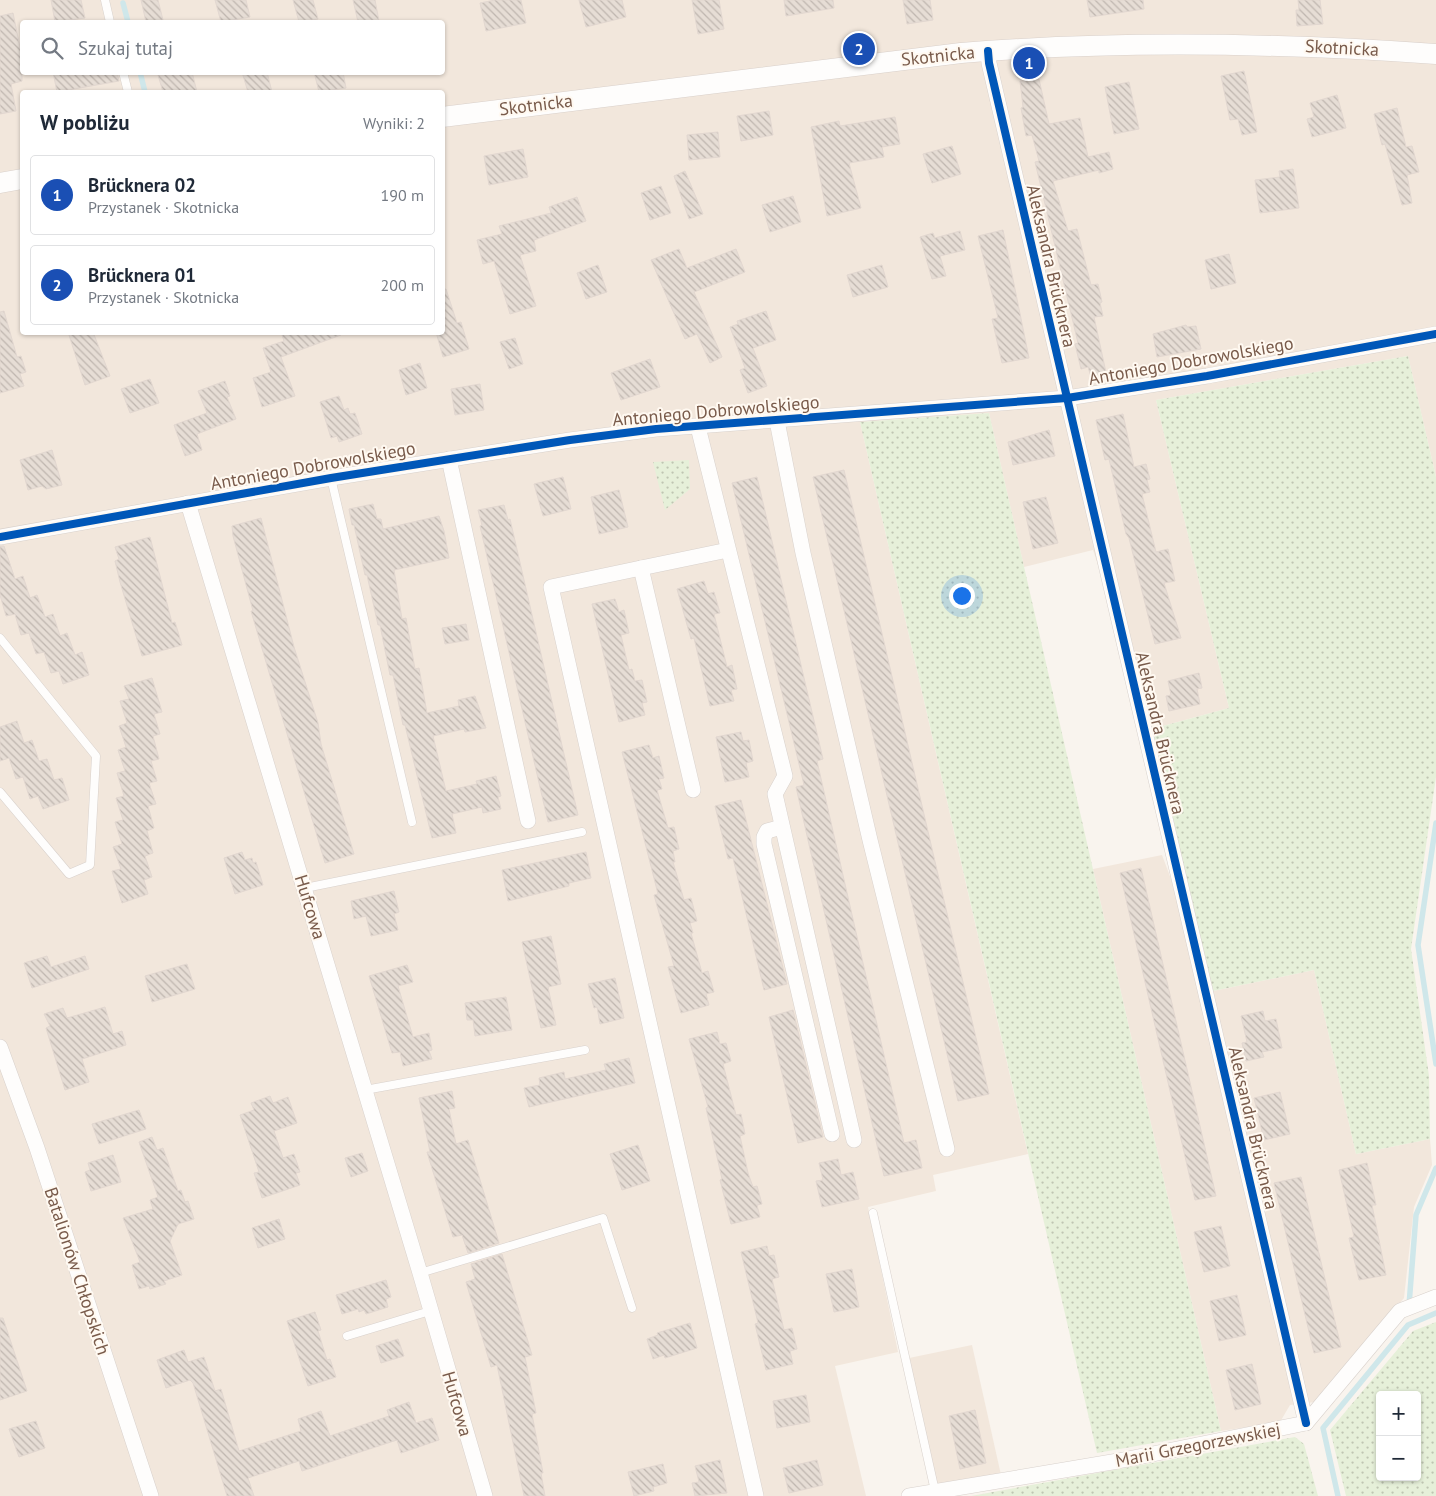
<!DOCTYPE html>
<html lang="pl">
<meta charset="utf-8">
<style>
body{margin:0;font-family:"PT Sans",sans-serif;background:#f2f2f3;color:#1f2937}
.controls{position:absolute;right:15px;bottom:15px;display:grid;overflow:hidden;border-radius:5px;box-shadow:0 1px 4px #0004}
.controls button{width:45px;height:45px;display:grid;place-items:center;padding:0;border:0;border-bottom:1px solid #e0e1e3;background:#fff;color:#1f2937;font:25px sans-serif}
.you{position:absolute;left:961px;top:595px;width:18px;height:18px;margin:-12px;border:4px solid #fff;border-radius:50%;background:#1a73e8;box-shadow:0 0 0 8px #1a73e833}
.badge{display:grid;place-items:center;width:32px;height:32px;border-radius:50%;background:#1a73e8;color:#fff;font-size:16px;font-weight:700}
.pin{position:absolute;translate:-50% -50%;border:2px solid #fff;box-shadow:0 1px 5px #0006}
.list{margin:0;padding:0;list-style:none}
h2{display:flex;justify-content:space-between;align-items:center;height:65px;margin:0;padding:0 20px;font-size:21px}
h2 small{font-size:16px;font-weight:400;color:#747a83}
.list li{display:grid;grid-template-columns:32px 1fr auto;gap:15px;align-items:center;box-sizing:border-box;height:80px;margin:0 10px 10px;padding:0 10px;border:1px solid #e0e1e3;border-radius:5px}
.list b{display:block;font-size:19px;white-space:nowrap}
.list p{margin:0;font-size:16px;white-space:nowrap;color:#747a83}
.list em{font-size:16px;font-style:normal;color:#747a83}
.icon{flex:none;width:28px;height:28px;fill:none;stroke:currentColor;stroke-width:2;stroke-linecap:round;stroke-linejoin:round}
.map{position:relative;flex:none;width:1436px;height:1496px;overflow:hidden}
.search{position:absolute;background:#fff;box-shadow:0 1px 4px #0004;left:20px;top:20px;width:425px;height:55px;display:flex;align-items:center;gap:12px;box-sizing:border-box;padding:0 18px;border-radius:5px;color:#747a83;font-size:19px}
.panel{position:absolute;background:#fff;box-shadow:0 1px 4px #0004;left:20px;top:90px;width:425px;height:245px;border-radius:5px}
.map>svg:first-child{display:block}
.residential{fill:#f2e7dc;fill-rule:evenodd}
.green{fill:url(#green-dots);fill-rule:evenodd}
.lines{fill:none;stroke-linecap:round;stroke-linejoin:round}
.stream{stroke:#cfe7ea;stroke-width:5.5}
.building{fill:url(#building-back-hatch);stroke:#e2d7d0}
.lane-casing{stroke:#d8d1cc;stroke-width:9}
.street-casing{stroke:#d8d1cc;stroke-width:16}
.secondary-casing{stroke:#d9d0ca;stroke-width:21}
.lane{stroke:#fefdfc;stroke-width:8}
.street{stroke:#fefdfc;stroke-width:15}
.secondary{stroke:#fefdfc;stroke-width:20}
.cycleway-casing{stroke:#fff9f1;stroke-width:11}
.cycleway{stroke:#0057b8;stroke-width:8}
.labels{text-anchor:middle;stroke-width:4;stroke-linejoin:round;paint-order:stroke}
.street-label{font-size:18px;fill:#795b4b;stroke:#fff9f1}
</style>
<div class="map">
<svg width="1436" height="1496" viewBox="0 0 1436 1496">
<defs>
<pattern id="green-dots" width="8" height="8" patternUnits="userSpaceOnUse" patternTransform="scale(1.25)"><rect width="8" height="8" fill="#e6f0d9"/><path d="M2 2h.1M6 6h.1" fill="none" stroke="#bfc5b2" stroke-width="1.8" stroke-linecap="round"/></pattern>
<pattern id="building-back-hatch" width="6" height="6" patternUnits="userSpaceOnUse" patternTransform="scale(1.25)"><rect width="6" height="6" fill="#e6ddd5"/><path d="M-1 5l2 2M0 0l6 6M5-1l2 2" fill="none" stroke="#bfb6af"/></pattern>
</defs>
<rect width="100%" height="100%" fill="#f9f4ee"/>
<g class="residential">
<path d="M 0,0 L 1436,0 L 1436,477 L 1408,356 L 1156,400 L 1229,708 L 1152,729 L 1093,550 L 1024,567 L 989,413 L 860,422 L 1028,1154 L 933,1175 L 936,1191 L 868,1207 L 898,1352 L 835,1366 L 866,1496 L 0,1496 ZM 22,22 L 442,22 L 442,72 L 22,72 ZM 22,92 L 442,92 L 442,332 L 22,332 Z"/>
<polygon points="1162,855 1213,991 1314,970 1356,1154 1430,1139 1432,1165 1414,1207 1404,1298 1315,1402 1290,1405 1280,1422 1221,1431 1093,869"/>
<polygon points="972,1345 1001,1475 938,1487 909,1358"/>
</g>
<g class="green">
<polygon points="1408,356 1436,477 1436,777 1411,949 1429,1076 1430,1139 1356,1154 1314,970 1213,991 1152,729 1229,708 1156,400"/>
<polygon points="989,413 1221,1431 1097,1453 860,422"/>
<polygon points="689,460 690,489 665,510 653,462"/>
<path d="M 1436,1322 L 1436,1496 L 1346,1496 L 1330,1430 L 1413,1331 ZM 1380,1395 L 1417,1395 L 1417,1477 L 1380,1477 Z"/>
<polygon points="1295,1437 1304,1444 1318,1496 971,1496"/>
</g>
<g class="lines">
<g class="stream">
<polyline points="123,3 128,22"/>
<polyline points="140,72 145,92"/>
<polyline points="1436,823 1418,945 1436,1064"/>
<polyline points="1409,1305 1416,1215 1436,1168"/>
<polyline points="1338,1496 1323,1428 1408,1325 1436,1313"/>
</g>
</g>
<g class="building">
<polygon points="51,0 81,0 85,18 55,22"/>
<polygon points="141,0 158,0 163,20 146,22"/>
<polygon points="215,0 246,0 250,17 221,22"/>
<polygon points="293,0 313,0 318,19 299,22"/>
<polygon points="353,0 375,0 379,21 358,22"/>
<polygon points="495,0 521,0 526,23 486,31 480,3"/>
<polygon points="579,0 622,0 626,17 586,27"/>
<polygon points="692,0 719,0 724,29 698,34"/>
<polygon points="784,0 833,0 834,8 786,16"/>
<polygon points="903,0 930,0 933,20 907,24"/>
<polygon points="1087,0 1143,0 1144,9 1090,17"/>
<polygon points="1298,0 1320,0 1323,24 1297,26 1296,10 1299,10"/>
<polygon points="13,13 22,57 22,81 11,84 16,111 0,114 0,16"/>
<polygon points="1244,71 1257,132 1242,135 1238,119 1230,120 1221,76"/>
<polygon points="53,72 117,72 119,81 57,92"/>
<polygon points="167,72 192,72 197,92 163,92 158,75"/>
<polygon points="242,72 267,72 272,92 248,92"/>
<polygon points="314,72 343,72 346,88 319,92"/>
<polygon points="1039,79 1049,124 1080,118 1088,157 1109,152 1113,169 1099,173 1099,170 1053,181 1068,231 1077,229 1091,285 1098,284 1102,302 1100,303 1103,316 1094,317 1107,377 1092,380 1088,367 1081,369 1075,344 1078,343 1035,162 1039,161 1032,135 1026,136 1021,108 1023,107 1020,81"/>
<polygon points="1129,82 1139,129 1114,134 1105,87"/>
<polygon points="1337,95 1346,128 1312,137 1307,119 1314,117 1310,103"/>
<polygon points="1397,108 1406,147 1412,146 1419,172 1407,175 1412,203 1402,205 1385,144 1382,145 1374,114"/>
<polygon points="769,111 773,135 741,141 737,116"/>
<polygon points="895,117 900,144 882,147 884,157 849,163 861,208 827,216 811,127 839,121 840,126"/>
<polygon points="718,132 720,157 689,160 687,135"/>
<polygon points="952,146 961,174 932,183 923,154"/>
<polygon points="523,149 528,177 489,185 484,156"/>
<polygon points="1293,169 1299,208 1260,213 1255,180 1280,177 1279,171"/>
<polygon points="685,171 703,214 689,219 674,176"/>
<polygon points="661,186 671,213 650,220 641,193"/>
<polygon points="793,196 801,222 770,232 762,205"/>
<polygon points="577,197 586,221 534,240 536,251 520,255 536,306 510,314 494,261 483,264 477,240 502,234 499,226 551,213 549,207"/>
<polygon points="1003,230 1029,358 1002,363 992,319 998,318 978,236"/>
<polygon points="960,231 965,250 940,256 946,276 932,279 920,237 933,233 935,238"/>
<polygon points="679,249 687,268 736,249 745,272 694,292 722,357 710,363 697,334 685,339 651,260"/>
<polygon points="1229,254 1236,283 1211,289 1205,260"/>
<polygon points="598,265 607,292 586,299 577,273"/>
<polygon points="882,265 888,287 853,297 847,275"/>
<polygon points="442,289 446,289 457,323 461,322 469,349 443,357 436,332 442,332"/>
<polygon points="4,311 17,357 21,356 26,372 20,374 24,386 0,393 0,312"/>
<polygon points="766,311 776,340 753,348 767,386 748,393 740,370 745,368 730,327 738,324 737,321"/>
<polygon points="1186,325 1187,327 1196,326 1201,349 1157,357 1153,334"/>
<polygon points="68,332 93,332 110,376 85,385"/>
<polygon points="281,332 341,332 341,335 281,357 295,396 262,407 253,378 271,372 263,348 284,341"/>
<polygon points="515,338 523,364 509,369 500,342"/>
<polygon points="650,359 660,387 621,400 611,373"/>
<polygon points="420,363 427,388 406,395 399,370"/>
<polygon points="150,379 159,403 130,413 121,389"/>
<polygon points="225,381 230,396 227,397 236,419 197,434 202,450 185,456 174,425 207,413 198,391"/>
<polygon points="480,384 484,410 455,415 451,389"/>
<polygon points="339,396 344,410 348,408 350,414 355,413 362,434 339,442 337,436 331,438 320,402"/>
<polygon points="1123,414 1134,467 1146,464 1150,479 1147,480 1150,492 1142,494 1156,552 1168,549 1175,581 1164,583 1181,638 1155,644 1129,538 1126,534 1109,459 1105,460 1096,420"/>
<polygon points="1049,430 1055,456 1013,465 1008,442"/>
<polygon points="52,450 62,485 46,489 42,486 28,490 20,460"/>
<polygon points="844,470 989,1094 958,1101 813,477"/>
<polygon points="563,477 571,509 543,516 534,484"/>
<polygon points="757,477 823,759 817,761 904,1143 916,1140 922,1168 884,1176 796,787 804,785 732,483"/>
<polygon points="619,490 628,527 599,534 591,497"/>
<polygon points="1046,497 1058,543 1033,549 1023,502"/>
<polygon points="373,504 377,519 381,519 383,529 439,516 444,531 449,558 394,570 402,619 406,618 415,669 419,668 427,713 459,706 458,700 475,696 486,728 465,732 464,729 433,736 446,791 477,784 476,781 496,776 501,796 498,797 501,809 483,813 482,807 452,814 456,833 432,838 405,725 403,725 393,675 390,675 380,625 378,625 367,575 365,575 354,525 352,525 349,509"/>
<polygon points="504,505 508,520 510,519 578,815 548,822 480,526 482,525 478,510"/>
<polygon points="261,518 294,647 318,723 321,744 354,854 325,863 251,611 253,611 233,536 232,526"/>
<polygon points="150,537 172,623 175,622 182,645 142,656 120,582 115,561 119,559 115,547"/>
<polygon points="0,546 4,546 15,579 23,576 30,598 37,595 45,617 53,614 60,636 67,633 75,655 82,652 89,675 63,684 59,671 51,673 44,652 36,654 29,633 21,635 15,614 6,616 0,595"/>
<polygon points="704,581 708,594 714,592 720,613 714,614 727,667 732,665 737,689 731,690 734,701 710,706 694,638 691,639 677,589"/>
<polygon points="615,599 619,612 624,610 629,633 621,635 629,670 632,669 635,681 642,680 647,702 642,703 645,715 619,722 592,604"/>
<polygon points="466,624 469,640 445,644 442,628"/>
<polygon points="1199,673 1202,688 1197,689 1200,704 1169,711 1166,696 1171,695 1168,681"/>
<polygon points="152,678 162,712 154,714 160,734 153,736 159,759 151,761 157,781 149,783 156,804 148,806 154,828 147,831 153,853 145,856 152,877 144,880 148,894 122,903 112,871 121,869 113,847 122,844 115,822 123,820 116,798 124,796 117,773 125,771 118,750 126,747 119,726 127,723 120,701 129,699 124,686"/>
<polygon points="17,721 24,743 32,740 39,761 47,759 54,780 62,778 69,800 43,809 38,796 30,799 23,777 16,779 9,758 0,761 0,727"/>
<polygon points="741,732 743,741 749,740 753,761 746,763 749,777 725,782 716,737"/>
<polygon points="649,745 653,758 659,756 664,778 659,779 662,789 657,790 668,828 674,827 679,849 673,851 675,862 673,862 684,900 691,898 697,921 690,923 693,933 691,933 702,973 708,971 714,992 706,994 709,1005 681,1013 668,967 674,966 654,895 658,894 622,752"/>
<polygon points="741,800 787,984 764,990 733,858 728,859 715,806"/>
<polygon points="242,852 245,860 252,858 253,863 256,862 263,885 235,894 224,858"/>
<polygon points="586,852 591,878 569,883 569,886 508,901 502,870"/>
<polygon points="1141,868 1216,1196 1195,1200 1120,873"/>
<polygon points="394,891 399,912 394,914 398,930 371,936 366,916 354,919 351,901"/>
<polygon points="551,936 561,984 548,987 556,1025 541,1028 522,942"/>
<polygon points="47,956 51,967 85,956 89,969 32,988 24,963"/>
<polygon points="187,964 195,989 152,1002 145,976"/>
<polygon points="407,965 413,982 398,986 413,1037 429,1033 432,1050 429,1051 432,1059 403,1066 400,1052 392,1053 369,976"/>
<polygon points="615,978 624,1018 600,1024 597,1007 594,1008 588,984"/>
<polygon points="506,997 512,1030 475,1036 473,1020 467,1020 465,1003"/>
<polygon points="105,1007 113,1034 122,1031 126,1045 82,1059 89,1082 65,1090 46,1028 50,1026 44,1014 63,1008 67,1018"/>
<polygon points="793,1010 823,1137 798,1143 769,1017"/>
<polygon points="1263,1011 1265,1021 1276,1019 1282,1048 1262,1052 1264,1057 1246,1061 1242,1043 1247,1042 1241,1016"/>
<polygon points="717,1032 720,1044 726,1043 731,1061 723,1064 736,1115 741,1114 745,1134 740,1136 748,1173 753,1187 757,1186 762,1204 757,1205 760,1217 731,1224 720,1180 722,1179 706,1108 708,1107 689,1039"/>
<polygon points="629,1058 635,1083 529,1107 524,1088 540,1085 539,1078 564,1072 565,1079 606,1070 604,1064"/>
<polygon points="452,1091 455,1108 449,1109 456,1144 468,1140 499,1243 468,1253 462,1235 453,1237 427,1152 430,1152 419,1098"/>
<polygon points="1280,1092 1290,1134 1264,1140 1254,1098"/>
<polygon points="270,1096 273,1103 288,1097 297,1123 274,1131 283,1158 294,1154 300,1172 296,1173 300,1185 262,1198 254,1173 259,1172 240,1115 254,1110 251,1103"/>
<polygon points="139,1110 146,1129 99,1144 92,1124"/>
<polygon points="152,1137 157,1150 163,1148 178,1191 181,1190 185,1202 188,1201 194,1219 178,1224 170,1241 182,1275 164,1281 166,1284 150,1289 149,1286 139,1289 132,1265 140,1262 123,1218 153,1209 150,1200 158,1197 139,1142"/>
<polygon points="638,1145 650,1181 622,1190 610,1154"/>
<polygon points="362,1153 368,1171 351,1177 345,1158"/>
<polygon points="113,1155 121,1182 91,1191 85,1172 90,1170 88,1163"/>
<polygon points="838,1159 841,1175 853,1172 859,1199 822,1207 816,1181 823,1180 819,1163"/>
<polygon points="1367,1163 1376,1205 1372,1205 1386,1275 1359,1280 1349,1238 1354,1237 1339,1170"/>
<polygon points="1301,1177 1341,1347 1314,1353 1274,1183"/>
<polygon points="279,1219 285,1239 258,1248 252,1228"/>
<polygon points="1221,1226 1230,1266 1204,1272 1194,1232"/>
<polygon points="767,1246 769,1256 774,1255 779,1277 772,1279 784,1330 792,1328 797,1349 790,1351 793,1364 766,1370 755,1324 758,1323 741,1252"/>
<polygon points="502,1254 532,1355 525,1357 536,1413 532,1414 543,1473 541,1473 545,1496 524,1496 497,1365 491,1367 466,1282 475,1279 471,1264"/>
<polygon points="852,1269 859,1307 834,1312 826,1274"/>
<polygon points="386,1280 391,1297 386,1299 388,1307 366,1314 364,1310 359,1312 358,1309 342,1314 336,1295"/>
<polygon points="1237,1295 1246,1335 1219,1341 1210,1301"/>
<polygon points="315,1312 321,1330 318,1331 327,1360 330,1359 336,1377 308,1386 287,1321"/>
<polygon points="0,1318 3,1318 27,1391 0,1400"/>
<polygon points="690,1323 697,1348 665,1358 664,1355 653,1359 647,1339 658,1335 657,1333"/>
<polygon points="398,1339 404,1356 381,1363 376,1346"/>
<polygon points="184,1350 188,1362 204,1357 215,1391 221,1389 239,1451 301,1431 298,1419 321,1411 330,1436 389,1416 387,1410 409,1402 416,1423 432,1418 439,1440 401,1453 397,1440 302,1471 299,1461 248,1478 254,1496 227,1496 193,1383 190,1380 166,1388 157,1360"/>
<polygon points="1252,1364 1261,1404 1235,1410 1226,1370"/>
<polygon points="806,1395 810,1422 777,1428 773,1401"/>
<polygon points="975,1410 986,1463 960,1469 949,1416"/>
<polygon points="36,1421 45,1448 19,1457 9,1429"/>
<polygon points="720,1460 727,1493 695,1496 692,1483 699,1482 695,1466"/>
<polygon points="817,1460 823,1485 789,1493 783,1468"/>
<polygon points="663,1464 667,1483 653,1487 654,1491 634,1496 628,1472"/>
</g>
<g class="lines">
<defs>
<g id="lane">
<polyline points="105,0 110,22"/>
<polyline points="123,72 128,92"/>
<polyline points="331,478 412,822"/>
<polyline points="0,638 96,756 90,865 69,874 0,792"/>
<polyline points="305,888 582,832"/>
<polyline points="365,1090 585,1050"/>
<polyline points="873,1213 935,1491"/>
<polyline points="420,1273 603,1218 632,1308"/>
<polyline points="347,1336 430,1311"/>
</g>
<g id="street">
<polyline points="988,51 989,63 1306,1423"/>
<polyline points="777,421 803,553 870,840 947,1149"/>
<polyline points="698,427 785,776 775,794 854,1140"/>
<polyline points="449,459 528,821"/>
<polyline points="188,503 420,1273 485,1496"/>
<polyline points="0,537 331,478 570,440 656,429 1067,398 1207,376 1436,334"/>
<polyline points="641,568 551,587 756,1496"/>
<polyline points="693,790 641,568 728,550"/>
<polyline points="782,827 767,831 764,837 764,844 832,1134"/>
<polyline points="0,1047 37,1148 151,1496"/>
<polyline points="909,1496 1118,1461 1306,1423 1400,1311 1436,1297"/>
</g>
<g id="secondary">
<path d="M 442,117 L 961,53 C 1120,40 1278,43 1436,54"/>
<polyline points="0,183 22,179"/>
</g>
</defs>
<use href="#lane" class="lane-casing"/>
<use href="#street" class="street-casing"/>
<use href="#secondary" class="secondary-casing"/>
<use href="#lane" class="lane"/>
<use href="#street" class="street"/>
<use href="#secondary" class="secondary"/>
<defs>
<g id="cycleway">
<polyline points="988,51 989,63 1306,1423"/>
<polyline points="0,537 331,478 570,440 656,429 1067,398 1207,376 1436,334"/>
</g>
</defs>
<use href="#cycleway" class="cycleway-casing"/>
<use href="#cycleway" class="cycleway"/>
</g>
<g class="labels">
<g class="street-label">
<text transform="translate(1342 48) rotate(3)" y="6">Skotnicka</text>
<text transform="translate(938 56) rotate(-6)" y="6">Skotnicka</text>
<text transform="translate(536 105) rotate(-7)" y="6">Skotnicka</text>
<text transform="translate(1051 266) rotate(77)" y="6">Aleksandra Brücknera</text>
<text transform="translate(1191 361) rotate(-10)" y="6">Antoniego Dobrowolskiego</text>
<text transform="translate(716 411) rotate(-5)" y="6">Antoniego Dobrowolskiego</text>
<text transform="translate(313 466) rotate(-10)" y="6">Antoniego Dobrowolskiego</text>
<text transform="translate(1160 733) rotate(77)" y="6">Aleksandra Brücknera</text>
<text transform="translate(310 907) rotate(73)" y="6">Hufcowa</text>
<text transform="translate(1253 1128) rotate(77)" y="6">Aleksandra Brücknera</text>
<text transform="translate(77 1271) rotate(72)" y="6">Batalionów Chłopskich</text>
<text transform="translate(457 1404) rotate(74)" y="6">Hufcowa</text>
<text transform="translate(1198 1445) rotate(-11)" y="6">Marii Grzegorzewskiej</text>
</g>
</g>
</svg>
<div class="controls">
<button>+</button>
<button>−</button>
</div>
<div class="you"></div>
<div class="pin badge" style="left:1029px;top:63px;background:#1a4fb4">1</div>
<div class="pin badge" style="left:859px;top:49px;background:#1a4fb4">2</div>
<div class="search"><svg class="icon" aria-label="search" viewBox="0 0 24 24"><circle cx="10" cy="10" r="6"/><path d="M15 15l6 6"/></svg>Szukaj tutaj</div>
<section class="panel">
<h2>W pobliżu<small>Wyniki: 2</small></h2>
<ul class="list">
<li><span class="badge" style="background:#1a4fb4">1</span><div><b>Brücknera 02</b><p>Przystanek · Skotnicka</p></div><em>190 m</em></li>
<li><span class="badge" style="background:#1a4fb4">2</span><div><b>Brücknera 01</b><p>Przystanek · Skotnicka</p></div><em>200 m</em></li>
</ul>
</section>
</div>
